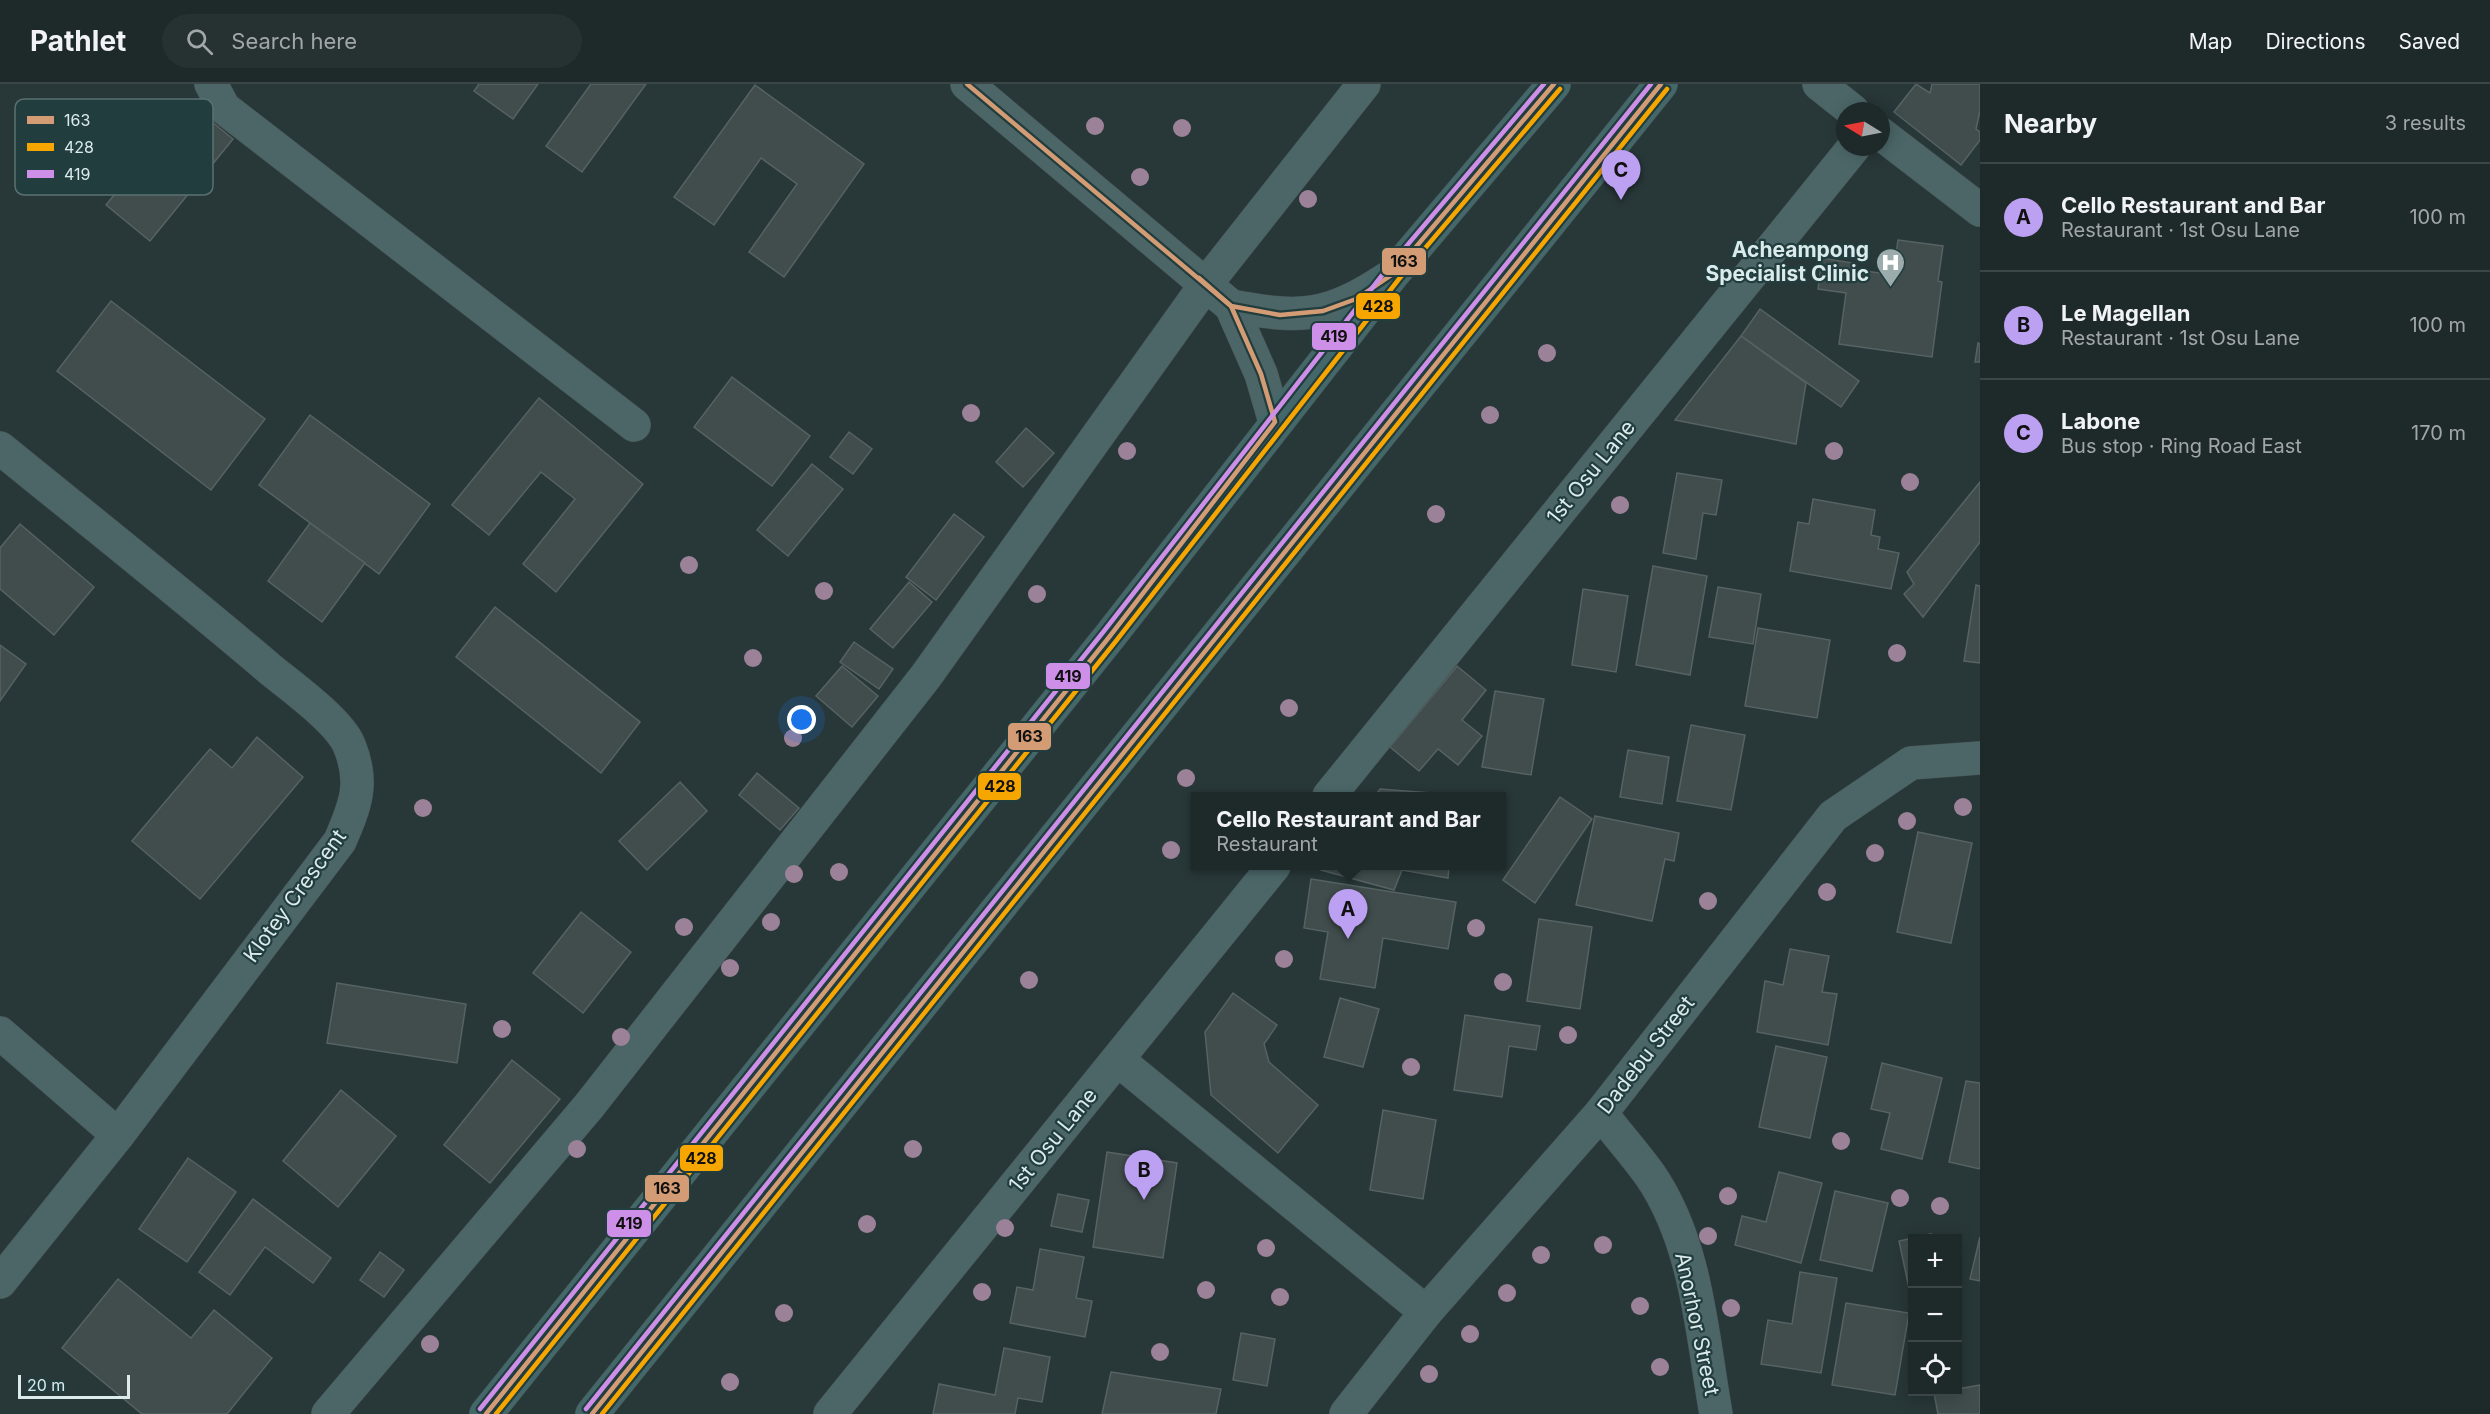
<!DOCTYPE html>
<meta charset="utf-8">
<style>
body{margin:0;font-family:Inter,sans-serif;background:#263132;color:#f1f3f6}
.controls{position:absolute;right:18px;bottom:18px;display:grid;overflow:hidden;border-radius:0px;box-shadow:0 3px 15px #0003}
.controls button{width:54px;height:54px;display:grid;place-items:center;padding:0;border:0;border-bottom:2px solid #3c4547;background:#1e292a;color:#f1f3f6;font:30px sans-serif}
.compass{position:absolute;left:1836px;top:18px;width:54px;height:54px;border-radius:50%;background:#1e292a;box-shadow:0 3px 15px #0003;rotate:280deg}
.scale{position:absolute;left:18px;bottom:15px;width:112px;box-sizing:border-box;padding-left:6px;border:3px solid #dbeaeb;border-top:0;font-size:16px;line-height:21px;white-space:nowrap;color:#dbeaeb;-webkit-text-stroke:4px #223d3e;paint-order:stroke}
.you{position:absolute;left:802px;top:636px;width:21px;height:21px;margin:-15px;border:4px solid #fff;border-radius:50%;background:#1a73e8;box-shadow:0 0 0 9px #1a73e833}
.badge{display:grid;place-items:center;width:39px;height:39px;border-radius:50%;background:#bca0f2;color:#111;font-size:20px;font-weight:700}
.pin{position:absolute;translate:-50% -50px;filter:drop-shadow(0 2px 3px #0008)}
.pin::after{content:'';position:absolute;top:32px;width:21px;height:18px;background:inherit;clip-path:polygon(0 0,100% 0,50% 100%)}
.popup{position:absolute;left:1191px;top:708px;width:315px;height:78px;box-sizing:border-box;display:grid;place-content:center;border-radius:0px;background:#1e292a;filter:drop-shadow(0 2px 4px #0005);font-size:20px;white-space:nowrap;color:#a1a6a8}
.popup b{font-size:22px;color:#f1f3f6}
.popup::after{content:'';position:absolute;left:50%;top:100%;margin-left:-12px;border:12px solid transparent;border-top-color:#1e292a}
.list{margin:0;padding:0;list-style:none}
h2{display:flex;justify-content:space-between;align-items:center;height:78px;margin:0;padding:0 24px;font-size:26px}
h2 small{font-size:20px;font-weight:400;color:#a1a6a8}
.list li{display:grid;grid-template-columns:39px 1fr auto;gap:18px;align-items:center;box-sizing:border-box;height:108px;padding:0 24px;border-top:2px solid #3c4547}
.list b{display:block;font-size:22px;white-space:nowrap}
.list p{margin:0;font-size:20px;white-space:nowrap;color:#a1a6a8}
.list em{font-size:20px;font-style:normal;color:#a1a6a8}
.icon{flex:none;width:33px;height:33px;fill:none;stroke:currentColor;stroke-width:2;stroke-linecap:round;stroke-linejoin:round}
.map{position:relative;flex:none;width:1980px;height:1330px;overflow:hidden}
header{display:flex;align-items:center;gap:36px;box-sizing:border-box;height:84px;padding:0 30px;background:#1e292a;border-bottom:2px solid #3c4547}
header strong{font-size:28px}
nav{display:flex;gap:33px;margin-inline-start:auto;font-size:21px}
.search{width:420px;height:54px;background:#263132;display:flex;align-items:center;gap:15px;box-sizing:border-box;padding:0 21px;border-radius:33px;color:#a1a6a8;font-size:22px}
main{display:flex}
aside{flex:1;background:#1e292a}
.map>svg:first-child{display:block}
.building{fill:#414d4d;stroke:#566263;stroke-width:1.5}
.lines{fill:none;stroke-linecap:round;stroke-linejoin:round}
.minor-casing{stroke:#465353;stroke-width:34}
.major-casing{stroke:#465353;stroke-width:34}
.minor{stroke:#4c6668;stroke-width:33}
.major{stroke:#44686a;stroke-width:33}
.bus-1-casing{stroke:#223d3e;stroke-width:9}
.bus-2-casing{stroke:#223d3e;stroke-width:9}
.bus-3-casing{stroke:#223d3e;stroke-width:9}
.bus-1{stroke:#d39c74;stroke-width:4.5}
.bus-2{stroke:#f7a600;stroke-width:4.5}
.bus-3{stroke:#ce8fe9;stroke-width:4.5}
.tree{fill:#9b8298}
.labels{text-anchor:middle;stroke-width:4.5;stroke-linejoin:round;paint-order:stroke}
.poi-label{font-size:21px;font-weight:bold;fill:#dbeaeb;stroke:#223d3e;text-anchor:end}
.street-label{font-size:21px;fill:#dbeaeb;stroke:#223d3e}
.key{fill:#223d3e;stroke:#5a7172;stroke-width:1.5}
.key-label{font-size:16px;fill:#dbeaeb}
.line-badge{stroke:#223d3e;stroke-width:2}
.pale-badge-label{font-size:16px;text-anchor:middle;font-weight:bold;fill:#111}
</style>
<header>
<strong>Pathlet</strong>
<div class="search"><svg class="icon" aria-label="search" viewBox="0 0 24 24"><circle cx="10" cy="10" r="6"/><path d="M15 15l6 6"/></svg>Search here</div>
<nav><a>Map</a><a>Directions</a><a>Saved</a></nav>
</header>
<main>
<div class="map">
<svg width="1980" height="1330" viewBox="0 0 1980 1330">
<rect width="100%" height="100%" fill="#283738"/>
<g class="building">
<polygon points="479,0 538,0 513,35 474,7"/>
<polygon points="591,0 646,0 582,88 546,62"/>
<polygon points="1916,0 1930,9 1932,0 1980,0 1980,27 1976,45 1980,48 1980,56 1961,81 1894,28"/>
<polygon points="755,1 864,80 784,193 749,168 797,100 761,74 714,141 674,113"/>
<polygon points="189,19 233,55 150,157 106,121"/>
<polygon points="1898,156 1943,162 1938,197 1942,198 1932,273 1839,260 1846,209 1818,205 1822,174 1853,179 1852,185 1893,191"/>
<polygon points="111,217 265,335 211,406 57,287"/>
<polygon points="1760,225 1859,297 1841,323 1741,252"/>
<polygon points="1741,252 1806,299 1796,360 1675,336"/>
<polygon points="1978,259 1980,260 1980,278 1975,278"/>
<polygon points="732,293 810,352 772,402 694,343"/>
<polygon points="539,314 643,400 556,508 523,480 575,415 541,388 489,451 452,421"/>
<polygon points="310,331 430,420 379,490 259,401"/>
<polygon points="1026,344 1054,369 1023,403 996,378"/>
<polygon points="849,348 872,365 853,390 830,373"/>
<polygon points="812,380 843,405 788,472 757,446"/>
<polygon points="1677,389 1722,396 1716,431 1703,429 1696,475 1663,469"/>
<polygon points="1980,398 1980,458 1923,533 1904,510 1914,500 1907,488"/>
<polygon points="1813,415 1875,426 1871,451 1880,453 1878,465 1899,469 1891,505 1790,487 1798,438 1809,440"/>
<polygon points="954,430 984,453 936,516 906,493"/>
<polygon points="310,439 365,479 322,538 268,497"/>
<polygon points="20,440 94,503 54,551 0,505 0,464"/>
<polygon points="1653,482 1707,492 1690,591 1636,581"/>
<polygon points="909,498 932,518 893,564 870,545"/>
<polygon points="1976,501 1980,502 1980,579 1964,577"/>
<polygon points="1718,503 1761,510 1753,560 1709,553"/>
<polygon points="1583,505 1628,512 1616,588 1572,581"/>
<polygon points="495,523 640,638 601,689 456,573"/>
<polygon points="1758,544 1830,556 1817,634 1745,622"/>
<polygon points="854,558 893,585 879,605 840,578"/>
<polygon points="0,561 26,580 0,617"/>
<polygon points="842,582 878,612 852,643 816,612"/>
<polygon points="1457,582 1486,606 1462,636 1482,652 1458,681 1438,665 1419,687 1390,663"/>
<polygon points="1495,607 1544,615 1531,691 1482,683"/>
<polygon points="1691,641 1745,651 1731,726 1677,717"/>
<polygon points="257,653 303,693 200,815 132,757 210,665 232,684"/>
<polygon points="1628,666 1669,673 1662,720 1620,713"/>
<polygon points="757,689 799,724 780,746 739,711"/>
<polygon points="680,698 707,727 647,786 619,757"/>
<polygon points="1380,705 1458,711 1375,712"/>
<polygon points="1560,713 1592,735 1535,819 1503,796"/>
<polygon points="1595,732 1679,749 1674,777 1665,775 1652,837 1576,821"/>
<polygon points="1918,748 1972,759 1951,859 1897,848"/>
<polygon points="1324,782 1449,782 1448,794 1402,786 1394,806 1321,786"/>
<polygon points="1311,795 1456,818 1448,865 1383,854 1375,904 1320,895 1328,848 1304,844"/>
<polygon points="581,828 631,868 583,929 533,889"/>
<polygon points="1539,835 1592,843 1580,925 1527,917"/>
<polygon points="1790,865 1829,872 1822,908 1837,910 1828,961 1757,948 1765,897 1783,901"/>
<polygon points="337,899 466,920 457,979 327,959"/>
<polygon points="1233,909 1277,941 1264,960 1269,978 1318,1021 1278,1069 1211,1011 1205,948"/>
<polygon points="1340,914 1379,925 1363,983 1324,973"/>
<polygon points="1465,931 1540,942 1536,966 1509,962 1502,1013 1454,1006"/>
<polygon points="1776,962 1827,973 1810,1054 1759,1043"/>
<polygon points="512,976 560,1015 490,1099 444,1061"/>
<polygon points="1882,979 1942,994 1922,1075 1881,1065 1890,1029 1871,1025"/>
<polygon points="1966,997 1980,999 1980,1085 1949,1078"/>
<polygon points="341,1006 396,1052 338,1123 283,1077"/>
<polygon points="1383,1026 1436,1036 1423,1115 1370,1106"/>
<polygon points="1107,1068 1177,1079 1163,1174 1093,1163"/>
<polygon points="188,1074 236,1108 187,1178 139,1145"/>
<polygon points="1779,1088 1822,1099 1801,1179 1735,1161 1742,1132 1766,1138"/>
<polygon points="1835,1107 1888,1119 1872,1187 1820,1176"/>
<polygon points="1058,1110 1089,1116 1082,1148 1051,1142"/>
<polygon points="253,1115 331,1174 313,1199 265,1163 230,1211 199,1188"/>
<polygon points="1931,1150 1932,1154 1912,1154 1912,1218 1899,1157"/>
<polygon points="1980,1153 1980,1197 1970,1195"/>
<polygon points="1040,1165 1084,1173 1076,1214 1092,1217 1085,1253 1010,1239 1017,1203 1033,1206"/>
<polygon points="380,1168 404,1186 384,1213 360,1196"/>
<polygon points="1800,1188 1837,1194 1821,1289 1761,1280 1768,1236 1792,1240"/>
<polygon points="118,1195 191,1254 214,1226 272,1274 227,1330 142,1330 62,1264"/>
<polygon points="1846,1219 1909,1229 1895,1311 1832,1301"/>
<polygon points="1241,1249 1275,1255 1267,1302 1233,1296"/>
<polygon points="1004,1264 1050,1273 1042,1318 1018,1314 1015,1330 933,1330 939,1300 995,1311"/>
<polygon points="1111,1288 1221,1305 1216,1330 1102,1330"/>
<polygon points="1980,1301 1980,1330 1938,1330 1934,1309 1958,1308 1958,1305"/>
</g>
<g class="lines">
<defs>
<g id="minor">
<polyline points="211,0 224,24 634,341"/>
<polyline points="967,0 1231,222 1261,290 1275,338"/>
<polyline points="1819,0 1853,27"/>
<polyline points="1881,50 1980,126"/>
<path d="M 1231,222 C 1302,235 1327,234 1388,194"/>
<path d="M 0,364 C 91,438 182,510 271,586 C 292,603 339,637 349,661 C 365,699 355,722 340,757 L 118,1051 L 0,1198"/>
<polyline points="1329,712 1854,63"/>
<polyline points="0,949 118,1051"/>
<polyline points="1118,976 1426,1228"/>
<path d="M 1601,1029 C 1617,1050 1635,1070 1650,1091 C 1697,1159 1702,1251 1716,1330"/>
<polyline points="328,1330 589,1022 926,592 1206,200 1364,0"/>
<polyline points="830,1330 1274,782"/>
<polyline points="1346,1330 1426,1228 1601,1029 1833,732 1911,679 1980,674"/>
</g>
<g id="major">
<polyline points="486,1330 1110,552 1393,190 1554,0"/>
<polyline points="592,1330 1661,0"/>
</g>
</defs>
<use href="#minor" class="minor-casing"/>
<use href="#major" class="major-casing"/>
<use href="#minor" class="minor"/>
<use href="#major" class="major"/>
<defs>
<g id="bus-1">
<polyline points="1199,194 1231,222 1280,231 1323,227 1356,215 1393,190 1554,0"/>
<polyline points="486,1330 1110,552 1275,338 1261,290 1231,222 967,0"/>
<polyline points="592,1330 1661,0"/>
</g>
<g id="bus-2">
<polyline points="496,1330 1116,557 1399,195 1560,5"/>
<polyline points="602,1330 1667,5"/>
</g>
<g id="bus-3">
<polyline points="480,1325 1104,547 1387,185 1544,0"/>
<polyline points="586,1325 1651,0"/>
</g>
</defs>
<use href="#bus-1" class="bus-1-casing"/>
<use href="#bus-2" class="bus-2-casing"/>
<use href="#bus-3" class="bus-3-casing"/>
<use href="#bus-1" class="bus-1"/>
<use href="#bus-2" class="bus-2"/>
<use href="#bus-3" class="bus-3"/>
</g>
<g class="tree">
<circle cx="1095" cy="42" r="9"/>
<circle cx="1182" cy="44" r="9"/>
<circle cx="1140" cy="93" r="9"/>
<circle cx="1308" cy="115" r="9"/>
<circle cx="1547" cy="269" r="9"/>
<circle cx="971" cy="329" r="9"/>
<circle cx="1490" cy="331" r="9"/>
<circle cx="1127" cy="367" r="9"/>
<circle cx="1834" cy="367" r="9"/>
<circle cx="1910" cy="398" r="9"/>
<circle cx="1620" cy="421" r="9"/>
<circle cx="1436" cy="430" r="9"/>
<circle cx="689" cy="481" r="9"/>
<circle cx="824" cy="507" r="9"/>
<circle cx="1037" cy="510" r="9"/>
<circle cx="1897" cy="569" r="9"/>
<circle cx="753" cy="574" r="9"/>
<circle cx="1289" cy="624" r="9"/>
<circle cx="793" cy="654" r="9"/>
<circle cx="1186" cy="694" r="9"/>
<circle cx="1963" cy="723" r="9"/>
<circle cx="423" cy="724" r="9"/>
<circle cx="1907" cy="737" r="9"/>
<circle cx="1171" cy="766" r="9"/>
<circle cx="1875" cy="769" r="9"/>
<circle cx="839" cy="788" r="9"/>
<circle cx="794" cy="790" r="9"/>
<circle cx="1827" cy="808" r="9"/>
<circle cx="1708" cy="817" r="9"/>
<circle cx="771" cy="838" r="9"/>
<circle cx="684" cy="843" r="9"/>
<circle cx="1476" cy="844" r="9"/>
<circle cx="1284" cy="875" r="9"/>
<circle cx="730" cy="884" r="9"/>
<circle cx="1029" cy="896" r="9"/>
<circle cx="1503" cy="898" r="9"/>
<circle cx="502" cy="945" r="9"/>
<circle cx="1568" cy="951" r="9"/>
<circle cx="621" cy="953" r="9"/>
<circle cx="1411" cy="983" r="9"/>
<circle cx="1841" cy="1057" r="9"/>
<circle cx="577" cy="1065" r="9"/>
<circle cx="913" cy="1065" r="9"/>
<circle cx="1728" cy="1112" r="9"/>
<circle cx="1900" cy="1114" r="9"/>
<circle cx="1940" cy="1122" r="9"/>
<circle cx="867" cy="1140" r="9"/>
<circle cx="1005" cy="1144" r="9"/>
<circle cx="1708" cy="1152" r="9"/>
<circle cx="1603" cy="1161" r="9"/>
<circle cx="1266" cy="1164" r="9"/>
<circle cx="1541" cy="1171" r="9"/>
<circle cx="1206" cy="1206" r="9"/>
<circle cx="982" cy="1208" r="9"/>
<circle cx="1507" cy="1209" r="9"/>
<circle cx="1280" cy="1213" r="9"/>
<circle cx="1640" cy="1222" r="9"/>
<circle cx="1731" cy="1224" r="9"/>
<circle cx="784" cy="1229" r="9"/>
<circle cx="1470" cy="1250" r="9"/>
<circle cx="430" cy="1260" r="9"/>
<circle cx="1160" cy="1268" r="9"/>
<circle cx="1660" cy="1283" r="9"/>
<circle cx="1429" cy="1290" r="9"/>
<circle cx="730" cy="1298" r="9"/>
</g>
<defs>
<symbol id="hospital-pin" viewBox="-11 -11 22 30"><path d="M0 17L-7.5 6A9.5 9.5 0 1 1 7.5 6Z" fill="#9cabac" stroke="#223d3e"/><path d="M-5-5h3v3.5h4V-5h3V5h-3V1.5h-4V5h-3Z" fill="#fff"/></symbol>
</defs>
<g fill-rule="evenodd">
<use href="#hospital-pin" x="1874" y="162" width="33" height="45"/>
</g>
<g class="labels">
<g class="poi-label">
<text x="1869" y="173">Acheampong<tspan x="1869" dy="24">Specialist Clinic</tspan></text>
</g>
<g class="street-label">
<text transform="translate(1591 388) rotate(-51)" y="7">1st Osu Lane</text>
<text transform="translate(295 812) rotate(-54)" y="7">Klotey Crescent</text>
<text transform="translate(1646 971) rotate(-52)" y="7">Dadebu Street</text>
<text transform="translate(1053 1056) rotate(-51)" y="7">1st Osu Lane</text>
<text transform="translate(1697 1240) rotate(78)" y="7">Anorhor Street</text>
</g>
</g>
<rect x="15" y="15" width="198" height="96" rx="9" class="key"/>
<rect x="27" y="32" width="27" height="8" fill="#d39c74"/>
<rect x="27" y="59" width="27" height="8" fill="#f7a600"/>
<rect x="27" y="86" width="27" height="8" fill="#ce8fe9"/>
<g class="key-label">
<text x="64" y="42">163</text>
<text x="64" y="69">428</text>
<text x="64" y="96">419</text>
</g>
<g class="line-badge">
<rect x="1381" y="163" width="46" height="29" rx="6" fill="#d39c74"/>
<rect x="1355" y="208" width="46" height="28" rx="6" fill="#f7a600"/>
<rect x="1311" y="238" width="46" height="29" rx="6" fill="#ce8fe9"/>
<rect x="1045" y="578" width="46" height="28" rx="6" fill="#ce8fe9"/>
<rect x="1007" y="638" width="45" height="29" rx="6" fill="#d39c74"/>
<rect x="977" y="688" width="45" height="29" rx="6" fill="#f7a600"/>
<rect x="679" y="1060" width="45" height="28" rx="6" fill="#f7a600"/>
<rect x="644" y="1090" width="46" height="29" rx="6" fill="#d39c74"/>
<rect x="606" y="1125" width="46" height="29" rx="6" fill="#ce8fe9"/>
</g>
<g class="pale-badge-label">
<text x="1404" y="183">163</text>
<text x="1378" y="228">428</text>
<text x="1334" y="258">419</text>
<text x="1068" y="598">419</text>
<text x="1029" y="658">163</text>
<text x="1000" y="708">428</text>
<text x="701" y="1080">428</text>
<text x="667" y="1110">163</text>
<text x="629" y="1145">419</text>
</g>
</svg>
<div class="controls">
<button>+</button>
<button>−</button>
<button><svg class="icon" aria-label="locate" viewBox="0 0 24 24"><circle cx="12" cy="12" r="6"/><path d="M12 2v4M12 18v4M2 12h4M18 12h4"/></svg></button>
</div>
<svg class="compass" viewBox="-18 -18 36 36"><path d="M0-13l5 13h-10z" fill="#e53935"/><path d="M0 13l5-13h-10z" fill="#a1a6a8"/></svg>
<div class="scale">20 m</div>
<div class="you"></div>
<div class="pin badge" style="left:1348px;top:855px">A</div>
<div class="popup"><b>Cello Restaurant and Bar</b>Restaurant</div>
<div class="pin badge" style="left:1144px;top:1116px">B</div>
<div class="pin badge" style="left:1621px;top:116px">C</div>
</div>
<aside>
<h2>Nearby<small>3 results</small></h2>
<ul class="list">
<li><span class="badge">A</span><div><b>Cello Restaurant and Bar</b><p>Restaurant · 1st Osu Lane</p></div><em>100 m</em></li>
<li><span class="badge">B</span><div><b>Le Magellan</b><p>Restaurant · 1st Osu Lane</p></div><em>100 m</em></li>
<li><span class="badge">C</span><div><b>Labone</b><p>Bus stop · Ring Road East</p></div><em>170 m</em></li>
</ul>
</aside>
</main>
